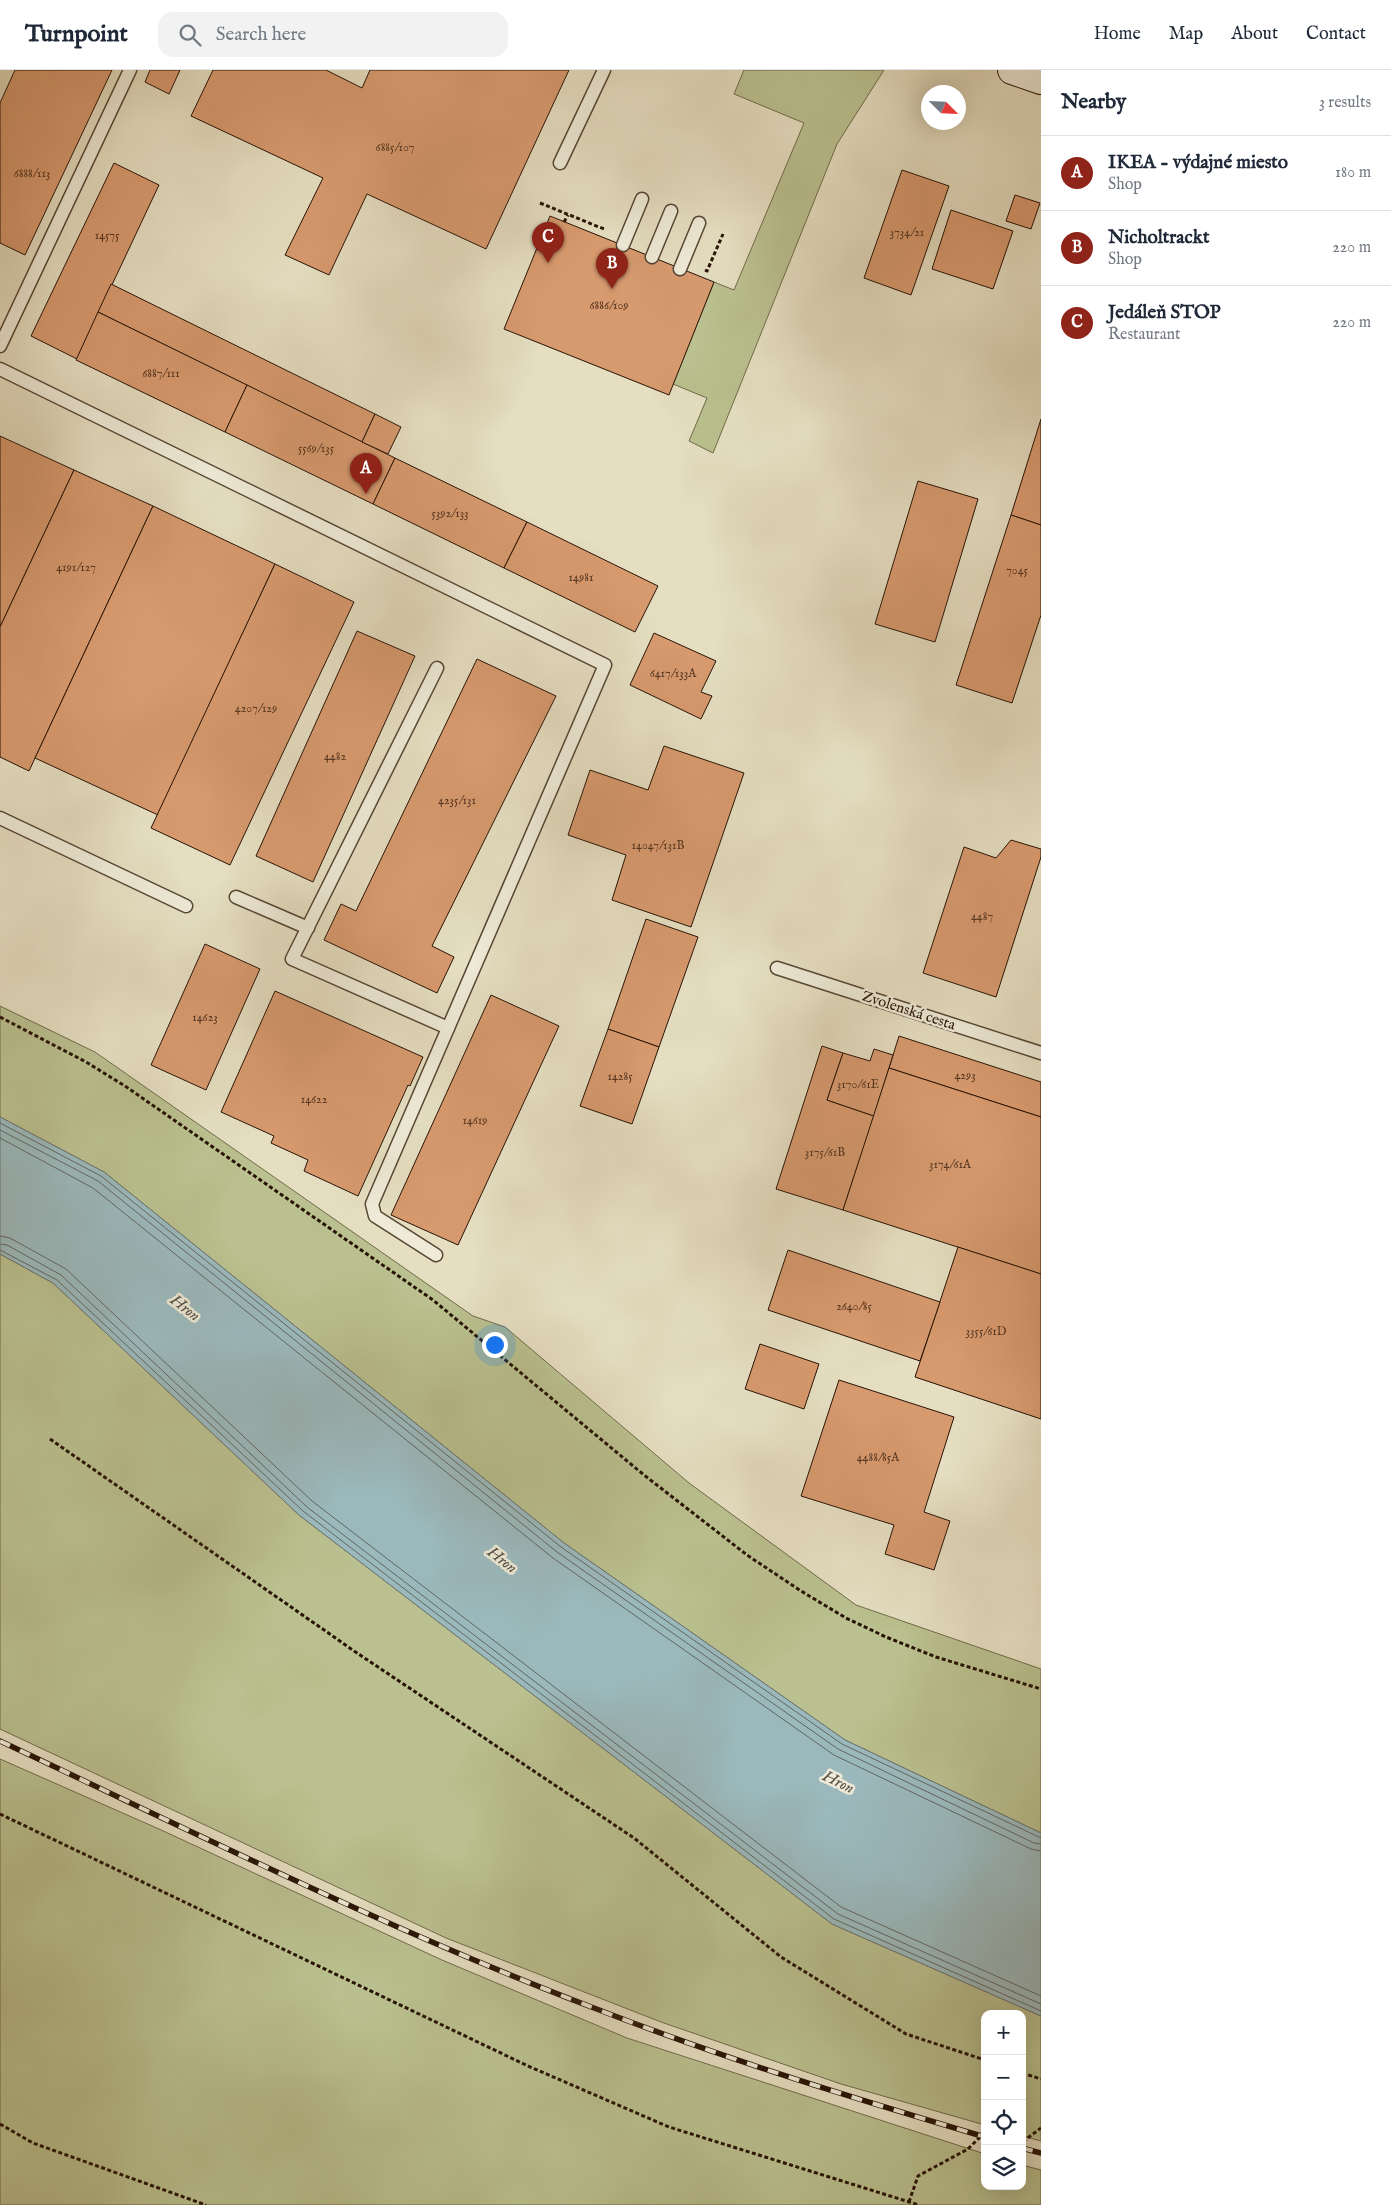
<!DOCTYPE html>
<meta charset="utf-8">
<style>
body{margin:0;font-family:"IM FELL English",serif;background:#f2f2f3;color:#1f2937}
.controls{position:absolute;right:15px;bottom:15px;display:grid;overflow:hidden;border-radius:10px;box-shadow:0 5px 20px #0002}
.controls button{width:45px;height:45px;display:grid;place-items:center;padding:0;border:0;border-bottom:1px solid #e0e1e3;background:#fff;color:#1f2937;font:25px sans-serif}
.compass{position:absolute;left:921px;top:15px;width:45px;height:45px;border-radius:50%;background:#fff;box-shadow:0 5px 20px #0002;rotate:114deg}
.you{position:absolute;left:494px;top:1274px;width:18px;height:18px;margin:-12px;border:4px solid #fff;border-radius:50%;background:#1a73e8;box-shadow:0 0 0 8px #1a73e833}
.badge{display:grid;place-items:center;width:32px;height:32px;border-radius:50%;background:#8f2418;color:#fff;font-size:16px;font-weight:700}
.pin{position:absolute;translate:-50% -41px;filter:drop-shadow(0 1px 2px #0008)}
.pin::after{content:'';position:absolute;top:26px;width:18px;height:15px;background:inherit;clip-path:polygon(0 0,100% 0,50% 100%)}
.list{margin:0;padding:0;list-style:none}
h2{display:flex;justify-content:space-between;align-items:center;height:65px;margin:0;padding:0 20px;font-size:21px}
h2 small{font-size:16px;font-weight:400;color:#747a83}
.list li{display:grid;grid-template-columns:32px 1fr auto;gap:15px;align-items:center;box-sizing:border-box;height:75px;padding:0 20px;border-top:1px solid #e0e1e3}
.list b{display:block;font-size:19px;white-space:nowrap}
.list p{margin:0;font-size:16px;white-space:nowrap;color:#747a83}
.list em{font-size:16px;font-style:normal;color:#747a83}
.icon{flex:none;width:28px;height:28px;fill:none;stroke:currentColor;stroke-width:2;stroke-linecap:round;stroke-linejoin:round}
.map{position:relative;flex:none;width:1041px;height:2135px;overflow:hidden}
header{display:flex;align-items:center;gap:30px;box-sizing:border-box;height:70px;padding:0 25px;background:#fff;border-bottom:1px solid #e0e1e3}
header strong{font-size:24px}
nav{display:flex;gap:28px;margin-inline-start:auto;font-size:18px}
.search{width:350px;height:45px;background:#f2f2f3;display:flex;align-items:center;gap:12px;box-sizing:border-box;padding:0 18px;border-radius:15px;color:#747a83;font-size:19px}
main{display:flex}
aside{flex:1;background:#fff}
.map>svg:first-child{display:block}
.green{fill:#bac08f;stroke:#706a4a}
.water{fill:#9bb9bd;stroke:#6d7773}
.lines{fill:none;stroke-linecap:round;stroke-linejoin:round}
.shore{stroke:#616661;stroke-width:1}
.building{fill:#d7996e;stroke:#271305}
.service-casing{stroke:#564634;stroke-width:15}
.secondary-casing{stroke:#271305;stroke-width:30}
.path{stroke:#271305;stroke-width:3;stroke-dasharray:4 2.5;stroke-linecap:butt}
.service{stroke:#eeead7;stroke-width:12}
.secondary{stroke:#eeead7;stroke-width:28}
.rail-casing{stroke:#271305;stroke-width:5.5}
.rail{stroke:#eeead7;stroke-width:4;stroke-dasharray:11;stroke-linecap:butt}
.labels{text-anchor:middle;stroke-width:5;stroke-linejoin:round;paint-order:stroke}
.number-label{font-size:12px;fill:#53341f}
.street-label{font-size:15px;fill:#271305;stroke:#eeead7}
.water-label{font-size:16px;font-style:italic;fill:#504d45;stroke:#eeead7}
</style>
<header>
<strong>Turnpoint</strong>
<div class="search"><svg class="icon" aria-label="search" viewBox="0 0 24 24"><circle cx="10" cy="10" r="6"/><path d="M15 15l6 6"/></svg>Search here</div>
<nav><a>Home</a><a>Map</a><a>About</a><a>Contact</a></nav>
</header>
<main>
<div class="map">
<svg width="1041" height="2135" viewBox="0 0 1041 2135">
<rect width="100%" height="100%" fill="#e5dec1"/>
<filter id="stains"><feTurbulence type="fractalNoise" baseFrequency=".004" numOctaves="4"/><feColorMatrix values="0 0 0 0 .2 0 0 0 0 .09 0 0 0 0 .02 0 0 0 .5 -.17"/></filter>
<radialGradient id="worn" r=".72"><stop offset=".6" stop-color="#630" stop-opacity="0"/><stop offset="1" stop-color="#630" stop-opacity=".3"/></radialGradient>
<g class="green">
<polygon points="744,0 884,0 837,74 713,383 689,371 707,328 673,314 714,212 734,220 804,53 734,24"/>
<polygon points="0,936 95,982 473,1246 505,1257 689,1413 856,1535 1041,1599 1041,1763 845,1670 564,1473 104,1102 0,1047"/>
<polygon points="0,1184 53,1213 299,1445 832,1854 1041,1946 1041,2071 1022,2066 1022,1944 985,1944 985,2055 841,2014 661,1952 446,1868 0,1659"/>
<polygon points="0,1689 159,1759 442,1890 627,1968 985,2084 985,2116 1022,2116 1022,2095 1041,2100 1041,2135 0,2135"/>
</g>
<polygon class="water" points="0,1047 104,1102 564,1473 845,1670 1041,1763 1041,1946 832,1854 299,1445 53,1213 0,1184"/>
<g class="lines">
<g class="shore">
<polyline points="0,1053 101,1106 561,1477 842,1674 1041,1768"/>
<polyline points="0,1060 98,1111 557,1482 838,1679 1034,1773 1041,1774"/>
<polyline points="0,1068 93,1118 553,1488 834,1685 1031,1779 1041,1781"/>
<polyline points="0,1166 10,1168 66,1199 312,1431 841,1837 1041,1926"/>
<polyline points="0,1174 7,1175 61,1205 307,1437 838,1844 1041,1934"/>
<polyline points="0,1180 57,1210 303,1441 834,1849 1041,1941"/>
</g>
</g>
<g class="building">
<polygon points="15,0 112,0 25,185 0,173 0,33"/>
<polygon points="150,0 180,0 169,24 145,12"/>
<polygon points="213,0 326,0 362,18 370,0 569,0 486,179 367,124 329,205 285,185 323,108 191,46"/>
<polygon points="114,93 159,115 77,289 31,266"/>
<polygon points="902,100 949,116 911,225 864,208"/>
<polygon points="1015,125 1040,133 1031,159 1006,151"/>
<polygon points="951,140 1013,161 993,219 932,199"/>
<polygon points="550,146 714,212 669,325 504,259"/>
<polygon points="111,214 375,344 362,372 98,242"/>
<polygon points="98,242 247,315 225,362 76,290"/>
<polygon points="247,315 395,388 373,434 225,362"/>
<polygon points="375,344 401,357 388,384 362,372"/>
<polygon points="1041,349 1041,455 1011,445"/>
<polygon points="0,366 74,400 0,557"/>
<polygon points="395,388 527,452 504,498 373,434"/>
<polygon points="74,400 153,436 29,701 0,687 0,557"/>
<polygon points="918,411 978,429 935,572 875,554"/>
<polygon points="153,436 275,494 158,745 35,688"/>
<polygon points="1011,445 1041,455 1041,545 1012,633 956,615"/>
<polygon points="527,452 658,516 635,562 504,498"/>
<polygon points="275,494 354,532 230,795 151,758"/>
<polygon points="357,561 415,586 313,812 256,786"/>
<polygon points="654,563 716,591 701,622 712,626 701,649 630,615"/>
<polygon points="477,589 556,626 432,876 454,887 437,923 324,870 341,834 356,841"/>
<polygon points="664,676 744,703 691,857 612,830 626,785 568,765 590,700 648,720"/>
<polygon points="1011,770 1041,779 1041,787 996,927 923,903 964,777 996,788"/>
<polygon points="646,849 698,867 659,977 608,959"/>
<polygon points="205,874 260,899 206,1020 151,995"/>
<polygon points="275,921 423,987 410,1016 408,1015 358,1126 304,1101 308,1090 271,1073 274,1066 221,1042"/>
<polygon points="491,925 559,956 458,1175 391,1145"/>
<polygon points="608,959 659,977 632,1054 580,1036"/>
<polygon points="899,966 1041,1012 1041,1047 889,998"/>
<polygon points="822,976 843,983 827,1030 874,1046 843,1140 776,1119"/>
<polygon points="874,979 893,985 874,1046 827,1030 843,983 870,991"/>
<polygon points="889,998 1041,1047 1041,1204 843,1140"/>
<polygon points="958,1177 1041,1204 1041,1349 915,1307"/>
<polygon points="788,1180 940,1232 920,1291 768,1240"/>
<polygon points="760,1274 819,1294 804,1339 745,1319"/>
<polygon points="839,1310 954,1347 924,1442 950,1451 934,1500 885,1484 894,1455 801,1426"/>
</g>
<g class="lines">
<defs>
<g id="service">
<polyline points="560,93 604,0"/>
<polyline points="623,175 642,129"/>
<polyline points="652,187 671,141"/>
<polyline points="680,199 699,153"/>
<polyline points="0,276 130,0"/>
<polyline points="0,299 605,595 372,1134 375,1146 436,1185"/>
<polyline points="437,598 292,889 448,958"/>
<polyline points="0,748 186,836"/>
<polyline points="236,827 308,858"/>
<polyline points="777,898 1041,983"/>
</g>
<polyline id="secondary" points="1012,0 1041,10"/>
</defs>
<use href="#service" class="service-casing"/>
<use href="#secondary" class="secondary-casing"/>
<g class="path">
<polyline points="540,133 604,159"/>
<polyline points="564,152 568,145"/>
<polyline points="705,200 707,201 723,164"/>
<polyline points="0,947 86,992 125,1016 433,1230 644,1405 747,1485 801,1521 846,1548 886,1567 936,1587 1041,1619"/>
<polyline points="50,1369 357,1583 634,1768 781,1887 906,1964 985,1990"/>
<polyline points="0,1744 528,1996 669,2057 919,2135"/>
<polyline points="1022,2003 1041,2009"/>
<polyline points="0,2054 33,2073 206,2135"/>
<polyline points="1022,2070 1025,2070 1041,2058"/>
<polyline points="909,2132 918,2106 968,2079 981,2066 985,2065"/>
</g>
<use href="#service" class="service"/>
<use href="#secondary" class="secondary"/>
<defs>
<g id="rail">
<path d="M 0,1671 C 196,1763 391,1861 594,1938 C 722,1988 853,2028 985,2067"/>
<polyline points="1022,2078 1041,2083"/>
</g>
</defs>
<use href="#rail" class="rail-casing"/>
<use href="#rail" class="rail"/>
</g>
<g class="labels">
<g class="number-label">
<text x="395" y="81">6885/107</text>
<text x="32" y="107">6888/113</text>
<text x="907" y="166">3734/21</text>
<text x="107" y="169">14575</text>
<text x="609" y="239">6886/109</text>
<text x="161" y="307">6887/111</text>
<text x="316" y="382">5569/135</text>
<text x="450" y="447">5392/133</text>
<text x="76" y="501">4191/127</text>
<text x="1017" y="504">7045</text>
<text x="581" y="511">14981</text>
<text x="673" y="607">6417/133A</text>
<text x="256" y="642">4207/129</text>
<text x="335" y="690">4482</text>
<text x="457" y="734">4235/131</text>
<text x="658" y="779">14047/131B</text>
<text x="982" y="850">4487</text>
<text x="205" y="951">14623</text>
<text x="965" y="1009">4293</text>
<text x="620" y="1010">14285</text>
<text x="858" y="1018">3170/61E</text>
<text x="314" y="1033">14622</text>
<text x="475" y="1054">14619</text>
<text x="825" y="1086">3175/61B</text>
<text x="950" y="1098">3174/61A</text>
<text x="854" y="1240">2640/85</text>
<text x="986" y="1265">3355/61D</text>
<text x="878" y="1391">4488/85A</text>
</g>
<g class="street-label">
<text transform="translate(909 940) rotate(18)" y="5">Zvolenská cesta</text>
</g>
<g class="water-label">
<text transform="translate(186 1237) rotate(38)" y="6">Hron</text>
<text transform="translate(503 1489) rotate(38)" y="6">Hron</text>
<text transform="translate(839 1711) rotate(26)" y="6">Hron</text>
</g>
</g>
<rect width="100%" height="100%" filter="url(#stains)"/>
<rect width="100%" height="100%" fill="url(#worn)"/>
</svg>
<div class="controls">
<button>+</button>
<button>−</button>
<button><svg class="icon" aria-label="locate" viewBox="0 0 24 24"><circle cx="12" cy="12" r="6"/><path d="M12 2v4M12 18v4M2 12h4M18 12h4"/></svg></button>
<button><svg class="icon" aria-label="layers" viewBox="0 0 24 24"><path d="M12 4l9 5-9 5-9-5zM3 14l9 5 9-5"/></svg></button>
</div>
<svg class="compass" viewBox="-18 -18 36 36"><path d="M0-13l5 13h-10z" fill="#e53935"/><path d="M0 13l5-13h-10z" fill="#747a83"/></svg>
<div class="you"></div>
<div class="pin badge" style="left:366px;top:424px">A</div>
<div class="pin badge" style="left:612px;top:219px">B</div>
<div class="pin badge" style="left:548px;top:193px">C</div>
</div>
<aside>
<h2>Nearby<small>3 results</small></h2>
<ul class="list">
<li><span class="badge">A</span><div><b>IKEA - výdajné miesto</b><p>Shop</p></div><em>180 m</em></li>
<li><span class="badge">B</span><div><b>Nicholtrackt</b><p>Shop</p></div><em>220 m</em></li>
<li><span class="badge">C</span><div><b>Jedáleň STOP</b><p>Restaurant</p></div><em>220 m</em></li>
</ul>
</aside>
</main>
